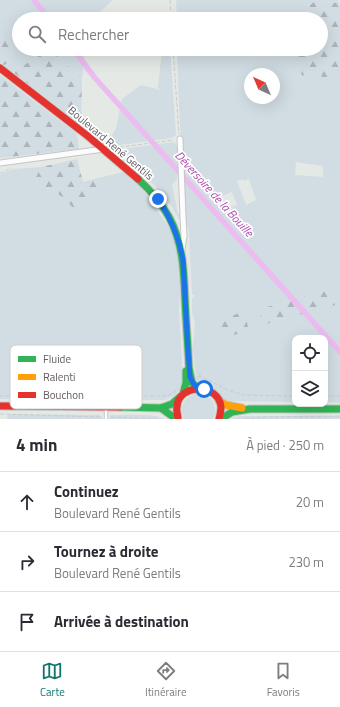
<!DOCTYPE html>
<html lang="fr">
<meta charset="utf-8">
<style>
body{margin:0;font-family:"Titillium Web",sans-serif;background:#f7f7f7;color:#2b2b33}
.controls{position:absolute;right:12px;bottom:12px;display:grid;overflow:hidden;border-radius:8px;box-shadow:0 4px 16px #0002}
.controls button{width:36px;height:36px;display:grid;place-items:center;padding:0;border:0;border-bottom:1px solid #e1e1e2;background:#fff;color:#2b2b33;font:20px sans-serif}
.compass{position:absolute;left:244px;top:68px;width:36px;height:36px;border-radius:50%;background:#fff;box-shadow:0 4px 16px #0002;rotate:316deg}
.stop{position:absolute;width:12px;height:12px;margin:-9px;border:3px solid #1a73e8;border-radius:50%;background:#fff}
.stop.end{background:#1a73e8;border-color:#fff;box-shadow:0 1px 4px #0008}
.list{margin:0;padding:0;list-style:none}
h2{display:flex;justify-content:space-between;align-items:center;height:52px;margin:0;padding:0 16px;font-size:17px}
h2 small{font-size:13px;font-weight:400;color:#7c7c81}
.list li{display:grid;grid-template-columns:26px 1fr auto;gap:12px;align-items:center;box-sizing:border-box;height:60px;padding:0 16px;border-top:1px solid #e1e1e2}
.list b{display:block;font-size:15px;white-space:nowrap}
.list p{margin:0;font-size:13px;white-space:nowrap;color:#7c7c81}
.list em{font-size:13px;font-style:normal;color:#7c7c81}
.icon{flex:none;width:22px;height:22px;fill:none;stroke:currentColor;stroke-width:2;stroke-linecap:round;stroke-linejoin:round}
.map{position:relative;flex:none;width:340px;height:419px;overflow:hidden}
.search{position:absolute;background:#fff;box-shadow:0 4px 16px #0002;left:12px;right:12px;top:12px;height:44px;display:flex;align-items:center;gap:10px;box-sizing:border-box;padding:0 14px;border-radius:22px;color:#7c7c81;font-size:15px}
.sheet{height:232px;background:#fff}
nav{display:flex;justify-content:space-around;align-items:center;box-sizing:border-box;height:56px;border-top:1px solid #e1e1e2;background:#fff;font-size:11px;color:#7c7c81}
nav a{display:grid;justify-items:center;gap:2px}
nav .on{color:#0f766e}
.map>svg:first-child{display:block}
.green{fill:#d1dce3;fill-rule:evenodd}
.forest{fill:url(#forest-firs)}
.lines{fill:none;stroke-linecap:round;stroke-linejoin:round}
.canal{stroke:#ecbcf0;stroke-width:5.5}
.lane-casing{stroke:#c6c6c6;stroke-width:4.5}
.street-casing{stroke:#c6c6c6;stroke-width:7}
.fast-casing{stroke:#c6c6c6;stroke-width:9}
.slow-casing{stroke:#c6c6c6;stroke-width:9}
.jam-casing{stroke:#c6c6c6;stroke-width:9}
.path{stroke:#cbcbd0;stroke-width:1;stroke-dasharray:4 2;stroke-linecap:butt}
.lane{stroke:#fbfcfb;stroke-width:2.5}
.street{stroke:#fbfcfb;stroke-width:5}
.fast{stroke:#30b455;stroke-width:7}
.slow{stroke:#ff9f0a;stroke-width:7}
.jam{stroke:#e5322d;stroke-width:7}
.route{stroke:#1a73e8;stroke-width:5}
.labels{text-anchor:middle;stroke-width:3.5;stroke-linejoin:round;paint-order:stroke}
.street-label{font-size:11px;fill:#615a61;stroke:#fff}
.water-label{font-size:12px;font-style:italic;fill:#ac4cac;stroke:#fff}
.key{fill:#fff;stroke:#d0ced0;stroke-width:1}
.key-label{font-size:11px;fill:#615a61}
</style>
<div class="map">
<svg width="340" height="419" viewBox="0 0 340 419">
<defs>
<pattern id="forest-firs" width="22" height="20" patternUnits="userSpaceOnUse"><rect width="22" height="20" fill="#d1dce3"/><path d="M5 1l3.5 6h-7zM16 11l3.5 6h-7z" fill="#adb5bb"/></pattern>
</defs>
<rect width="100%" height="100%" fill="#e4e9e6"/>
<g class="green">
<polygon points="0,0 113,0 92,19 19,19 19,49 50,49 13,72 3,65 11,63 12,44 0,26"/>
<polygon points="176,0 338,0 339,3 314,2 301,12 300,19 177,19"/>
<polygon points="50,49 85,49 82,79"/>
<polygon points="162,49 170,49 176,135 172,138 113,146 108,143 116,128 122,99 141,85 161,90 158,88"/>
<path d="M 177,49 L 292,49 C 290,60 295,64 301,71 L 317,67 L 325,82 L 340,76 L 340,403 L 325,402 L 325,338 L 295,338 L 295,402 L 228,401 C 220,399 216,389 208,385 C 204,384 200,384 196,381 L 193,347 L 195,323 L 192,313 L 192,298 L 193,298 L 194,295 L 192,295 L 189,232 L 186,220 L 179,219 L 180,221 L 172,207 L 154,185 L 115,150 L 174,142 L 177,146 L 177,179 L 172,185 L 178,214 L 185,213 L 179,105 ZM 250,74 L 274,74 L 274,98 L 250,98 ZM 296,162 L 323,166 L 323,177 L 295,175 ZM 243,179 L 244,181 L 249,179 L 256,200 L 246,205 L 237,181 ZM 232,192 L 237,205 L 226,208 L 222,196 ZM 330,290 L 335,305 L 262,324 L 259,309 Z"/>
<path d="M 41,167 L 36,177 L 39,186 L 49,188 L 64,198 L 74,208 L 84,203 L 95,200 L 99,195 L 94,179 L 124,172 L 144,191 L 168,226 L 175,237 L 181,272 L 179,309 L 183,381 C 180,392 176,396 165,400 L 0,399 L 0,174 L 14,169 Z"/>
<path d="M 199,393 C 212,396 219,406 213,419 L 184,419 C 178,406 185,395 199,393 Z"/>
<polygon points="8,414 100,415 103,419 7,419"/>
<path d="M 111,415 C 127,415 151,413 166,419 L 108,419 Z"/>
<polygon points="238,416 340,416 340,419 230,419"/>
</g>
<g class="forest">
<path d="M 314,2 L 339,3 L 340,5 L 340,76 L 325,83 L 317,67 L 302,76 L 301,71 C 295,64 290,60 292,49 L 321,49 L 321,19 L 300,19 L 301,12 Z"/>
<polygon points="0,26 12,43 11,63 3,65 0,62"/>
<polygon points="50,49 82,79 81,125 13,72"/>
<polygon points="0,75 77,134 79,149 0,158"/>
<polygon points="77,159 83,182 94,179 100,195 95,200 84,203 74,209 64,198 49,188 39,186 36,177 41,167"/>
<polygon points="330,290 335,305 262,325 259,309"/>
<polygon points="244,311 249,331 219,339 217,322"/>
</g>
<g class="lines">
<g class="canal">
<polyline points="34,0 49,19"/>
<polyline points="73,49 95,78 340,352"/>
</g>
<defs>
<polyline id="lane" points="106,419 106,408"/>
<g id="street">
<polyline points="180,139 183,217 184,236 182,249"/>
<polyline points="0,163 104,149"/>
</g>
<g id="fast">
<path d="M 138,179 C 150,190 161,202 169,217 C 183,243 184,272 185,300 C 186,323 188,345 189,368 L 192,383 L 198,388"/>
<polyline points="183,394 186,383 186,371"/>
<polyline points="120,407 161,408 172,404 180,397"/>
<polyline points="161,408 176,419"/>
<polyline points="221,419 232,412 250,409 340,409"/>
</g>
<polyline id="slow" points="219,401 226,405 242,408"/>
<g id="jam">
<polyline points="0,68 89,137 138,179"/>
<polyline points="0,406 120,407"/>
<path d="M 178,419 C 178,415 176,411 177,407 C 178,383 219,383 221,407 C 221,410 220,415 219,419"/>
</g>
</defs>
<use href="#lane" class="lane-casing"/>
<use href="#street" class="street-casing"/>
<use href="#fast" class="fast-casing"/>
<use href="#slow" class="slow-casing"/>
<use href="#jam" class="jam-casing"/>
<g class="path">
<polyline points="170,0 171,19"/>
<polyline points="173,49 179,134"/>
<polyline points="114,148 174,140"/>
<polyline points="0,173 12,168"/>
<polyline points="200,373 200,377"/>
<polyline points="197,377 200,377 211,381 227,390 244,395 295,396"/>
<polyline points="0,396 167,396 174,393 177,388"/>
<polyline points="325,396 340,396"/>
<polyline points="0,414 101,417"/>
<polyline points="111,417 158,419"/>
<polyline points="245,419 267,417 340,416"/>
</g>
<use href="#lane" class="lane"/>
<use href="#street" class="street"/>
<use href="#fast" class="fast"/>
<use href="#slow" class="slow"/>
<use href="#jam" class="jam"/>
</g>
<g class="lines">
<path class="route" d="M 158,199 C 171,218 179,237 183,260 L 188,350 L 190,377 L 195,386 L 198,388 L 204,389"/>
</g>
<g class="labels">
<g class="street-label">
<text transform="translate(111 143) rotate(40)" y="4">Boulevard René Gentils</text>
</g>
<g class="water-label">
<text transform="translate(214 194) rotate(48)" y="4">Déversoire de la Bouille</text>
</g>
</g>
<rect x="10" y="345" width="132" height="64" rx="6" class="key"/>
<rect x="18" y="356" width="18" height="6" fill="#30b455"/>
<rect x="18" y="374" width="18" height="6" fill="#ff9f0a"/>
<rect x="18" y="392" width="18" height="6" fill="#e5322d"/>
<g class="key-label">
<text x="43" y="363">Fluide</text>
<text x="43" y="381">Ralenti</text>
<text x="43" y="399">Bouchon</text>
</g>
</svg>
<div class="controls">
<button><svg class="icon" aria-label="locate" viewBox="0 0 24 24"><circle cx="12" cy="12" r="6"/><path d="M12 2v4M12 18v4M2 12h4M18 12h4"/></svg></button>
<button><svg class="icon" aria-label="layers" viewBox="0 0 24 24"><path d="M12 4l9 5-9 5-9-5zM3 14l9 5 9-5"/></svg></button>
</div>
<svg class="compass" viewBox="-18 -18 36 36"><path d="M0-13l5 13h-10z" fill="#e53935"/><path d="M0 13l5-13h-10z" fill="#7c7c81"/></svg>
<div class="stop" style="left:204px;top:389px"></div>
<div class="stop end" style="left:158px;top:199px"></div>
<div class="search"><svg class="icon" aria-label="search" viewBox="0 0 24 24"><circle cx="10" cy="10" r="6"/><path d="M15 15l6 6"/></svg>Rechercher</div>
</div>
<section class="sheet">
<h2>4 min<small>À pied · 250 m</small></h2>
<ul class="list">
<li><svg class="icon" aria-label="ahead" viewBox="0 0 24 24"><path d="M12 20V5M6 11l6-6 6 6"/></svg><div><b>Continuez</b><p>Boulevard René Gentils</p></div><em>20 m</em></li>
<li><svg class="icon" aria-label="right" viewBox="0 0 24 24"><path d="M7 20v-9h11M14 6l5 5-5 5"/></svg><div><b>Tournez à droite</b><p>Boulevard René Gentils</p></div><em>230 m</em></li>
<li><svg class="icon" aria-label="arrive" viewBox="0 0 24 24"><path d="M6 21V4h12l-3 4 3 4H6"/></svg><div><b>Arrivée à destination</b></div></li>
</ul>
</section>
<nav>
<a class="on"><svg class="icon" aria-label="map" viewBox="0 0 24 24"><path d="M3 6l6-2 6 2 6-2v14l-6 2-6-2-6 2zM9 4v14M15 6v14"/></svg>Carte</a>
<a><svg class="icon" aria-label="directions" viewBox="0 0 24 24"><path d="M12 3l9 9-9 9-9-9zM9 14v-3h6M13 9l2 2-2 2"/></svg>Itinéraire</a>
<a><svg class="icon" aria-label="saved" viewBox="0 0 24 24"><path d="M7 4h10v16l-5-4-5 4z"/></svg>Favoris</a>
</nav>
